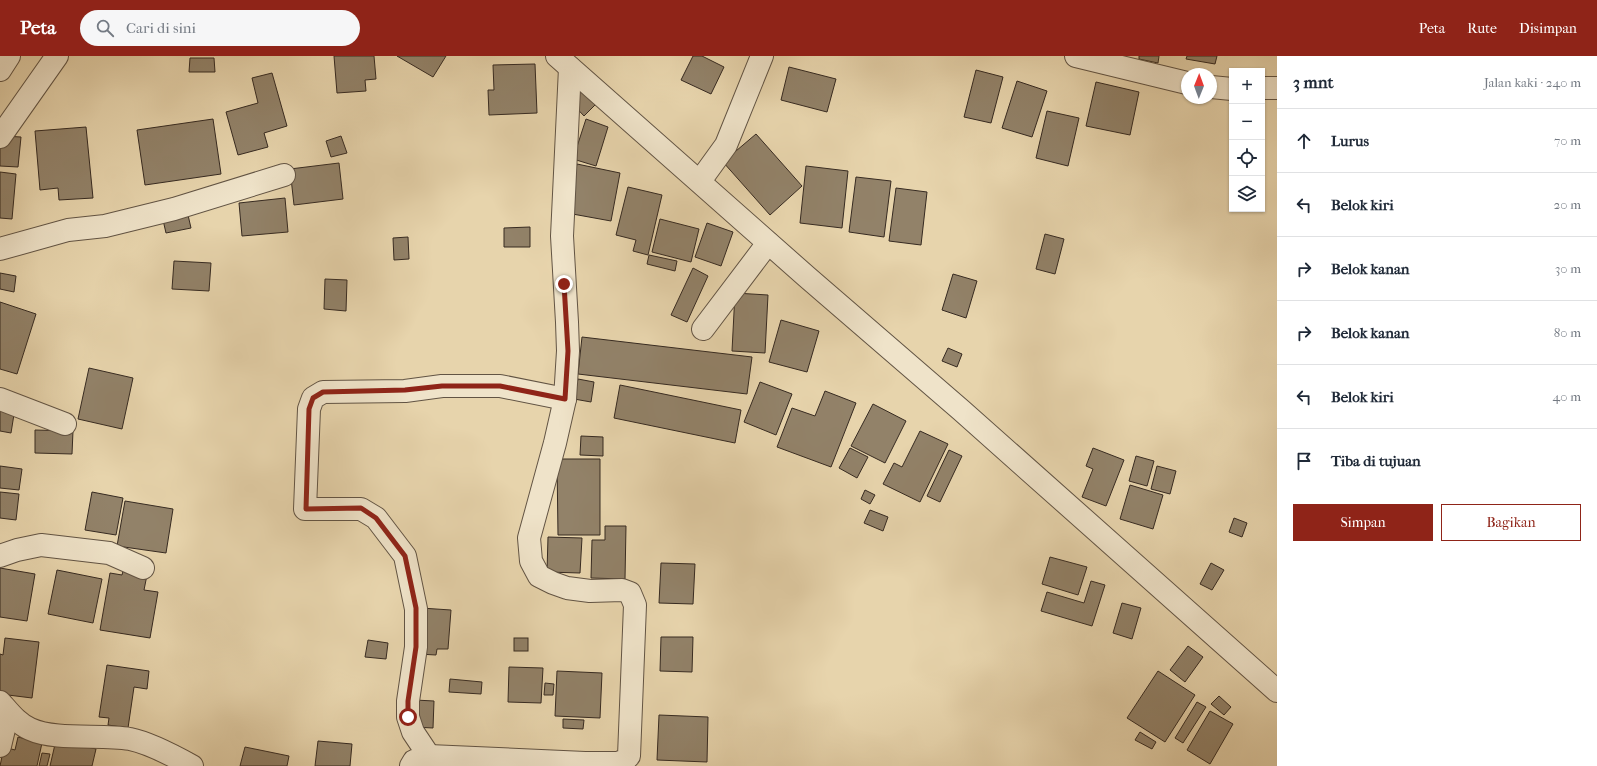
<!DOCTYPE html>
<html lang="id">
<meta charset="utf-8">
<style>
body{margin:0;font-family:"IM FELL French Canon",serif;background:#f6f6f7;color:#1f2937}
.controls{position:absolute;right:12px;top:12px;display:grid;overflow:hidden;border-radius:0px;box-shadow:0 1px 3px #0004}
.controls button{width:36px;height:36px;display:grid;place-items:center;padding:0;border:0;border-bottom:1px solid #e0e1e3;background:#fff;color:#1f2937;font:20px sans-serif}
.compass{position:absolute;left:1181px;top:12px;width:36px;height:36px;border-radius:50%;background:#fff;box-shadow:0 1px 3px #0004;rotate:1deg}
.stop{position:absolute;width:12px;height:12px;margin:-9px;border:3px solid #8f2418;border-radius:50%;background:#fff}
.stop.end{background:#8f2418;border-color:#fff;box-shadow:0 1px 4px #0008}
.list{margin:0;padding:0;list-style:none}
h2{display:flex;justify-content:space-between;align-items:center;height:52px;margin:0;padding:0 16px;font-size:17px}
h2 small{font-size:13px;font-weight:400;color:#747a83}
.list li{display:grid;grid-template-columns:26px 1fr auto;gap:12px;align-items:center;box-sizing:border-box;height:64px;padding:0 16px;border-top:1px solid #e0e1e3}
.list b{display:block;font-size:15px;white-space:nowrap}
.list em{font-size:13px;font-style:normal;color:#747a83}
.actions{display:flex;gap:8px;padding:12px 16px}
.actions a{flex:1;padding:9px 0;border:1px solid #8f2418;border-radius:0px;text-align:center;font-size:14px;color:#8f2418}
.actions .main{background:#8f2418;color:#fff}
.icon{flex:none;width:22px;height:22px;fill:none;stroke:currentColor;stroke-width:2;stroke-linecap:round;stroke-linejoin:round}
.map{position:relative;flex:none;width:1277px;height:710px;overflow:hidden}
header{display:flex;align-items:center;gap:24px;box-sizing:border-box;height:56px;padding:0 20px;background:#8f2418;color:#fff}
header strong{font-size:19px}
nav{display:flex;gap:22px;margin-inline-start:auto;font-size:14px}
.search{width:280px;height:36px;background:#f6f6f7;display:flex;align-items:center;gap:10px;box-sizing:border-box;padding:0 14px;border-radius:22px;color:#747a83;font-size:15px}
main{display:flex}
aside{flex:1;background:#fff}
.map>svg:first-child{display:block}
.building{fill:#928269;stroke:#362a21}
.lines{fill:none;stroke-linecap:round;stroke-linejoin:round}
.minor-casing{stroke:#625444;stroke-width:24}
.tertiary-casing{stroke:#625444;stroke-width:24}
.minor{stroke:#efe3c9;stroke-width:22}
.tertiary{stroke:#efe3c9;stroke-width:22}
.route{stroke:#8f2418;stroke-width:5}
</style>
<header>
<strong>Peta</strong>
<div class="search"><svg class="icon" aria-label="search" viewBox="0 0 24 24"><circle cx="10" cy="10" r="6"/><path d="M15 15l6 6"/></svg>Cari di sini</div>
<nav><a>Peta</a><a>Rute</a><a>Disimpan</a></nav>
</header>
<main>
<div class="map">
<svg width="1277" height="710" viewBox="0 0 1277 710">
<rect width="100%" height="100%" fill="#e7d4ac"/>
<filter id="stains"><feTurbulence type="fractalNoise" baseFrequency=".005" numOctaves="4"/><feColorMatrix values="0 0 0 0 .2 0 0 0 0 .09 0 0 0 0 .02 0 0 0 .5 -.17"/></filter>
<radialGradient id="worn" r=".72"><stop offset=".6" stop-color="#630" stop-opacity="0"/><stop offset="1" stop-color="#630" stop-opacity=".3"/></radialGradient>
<g class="building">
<polygon points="334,0 374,0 376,23 365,24 366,35 337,37"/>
<polygon points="397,0 446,0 433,21"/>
<polygon points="693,0 702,0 724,11 711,38 681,24"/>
<polygon points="1139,0 1159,0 1158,7 1139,3"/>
<polygon points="1187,0 1217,0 1215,8 1186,3"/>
<polygon points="190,2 214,2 215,16 189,16"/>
<polygon points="535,8 537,57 489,59 488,34 494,34 493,9"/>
<polygon points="789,11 836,23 827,56 781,44"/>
<polygon points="976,14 1003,21 991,67 964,61"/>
<polygon points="272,17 287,70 264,77 268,91 238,99 226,56 258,47 252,22"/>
<polygon points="1017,25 1047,35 1032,81 1002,72"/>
<polygon points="1096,26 1139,36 1130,79 1086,70"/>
<polygon points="581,34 596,48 584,60 570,45"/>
<polygon points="1047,55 1079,62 1068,110 1036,102"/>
<polygon points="213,63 221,118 145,129 137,74"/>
<polygon points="586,63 608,71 596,110 573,103"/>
<polygon points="86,71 93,142 59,144 58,132 40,134 35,75"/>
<polygon points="756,78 802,130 770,159 723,106"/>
<polygon points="3,80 21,81 18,111 0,110 0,88"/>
<polygon points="341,80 347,97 331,101 326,85"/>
<polygon points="339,107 343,143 294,149 290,113"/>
<polygon points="577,108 620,117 611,165 567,157"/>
<polygon points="806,110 848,115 842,172 800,167"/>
<polygon points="0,116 16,118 12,163 0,162"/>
<polygon points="856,121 891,125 884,181 849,176"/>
<polygon points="628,131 662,139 648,199 633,195 636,184 616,179"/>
<polygon points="896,132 927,136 921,189 889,185"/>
<polygon points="285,142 288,176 242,180 239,147"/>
<polygon points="188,159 191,172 166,177 163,164"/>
<polygon points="660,163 699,173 691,206 652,196"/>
<polygon points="707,167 733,176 721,210 695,201"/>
<polygon points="530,171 530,191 504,191 504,172"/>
<polygon points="1045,178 1064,183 1055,218 1036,213"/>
<polygon points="408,181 409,203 394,204 393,182"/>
<polygon points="649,199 677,205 675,215 647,208"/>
<polygon points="174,205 211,207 209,235 172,233"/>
<polygon points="693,212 708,220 687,266 671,259"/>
<polygon points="0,217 16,220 14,236 0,233"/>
<polygon points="953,218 977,225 966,262 942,254"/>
<polygon points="325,223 347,224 346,255 324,253"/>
<polygon points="735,237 768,239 765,297 732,295"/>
<polygon points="0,246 36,258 17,318 0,313"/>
<polygon points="781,264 819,275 807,316 769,306"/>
<polygon points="582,281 752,301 747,338 578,318"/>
<polygon points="948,292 962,298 957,311 942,305"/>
<polygon points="89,312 133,322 122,373 78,363"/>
<polygon points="578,323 594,326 591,346 574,343"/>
<polygon points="760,326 792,338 776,379 744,366"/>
<polygon points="620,329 741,354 735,387 614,362"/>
<polygon points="825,335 856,347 831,411 777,391 792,352 815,360"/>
<polygon points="873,348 906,365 885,407 851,390"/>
<polygon points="0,349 15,352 11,377 0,375"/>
<polygon points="35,374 73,375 72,398 35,397"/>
<polygon points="920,375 948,388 920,446 883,428 894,407 902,411"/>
<polygon points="581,380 603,381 603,400 580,399"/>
<polygon points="850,392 868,401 857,422 839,412"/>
<polygon points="1093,392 1124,404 1106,450 1082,441 1093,413 1086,410"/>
<polygon points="949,394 962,400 940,446 927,440"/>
<polygon points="1136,400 1154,405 1147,430 1129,425"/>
<polygon points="557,403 600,403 600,479 558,479"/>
<polygon points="0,410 22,413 19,434 0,432"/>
<polygon points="1157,410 1176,415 1170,438 1151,433"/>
<polygon points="1130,429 1163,439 1153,473 1120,463"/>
<polygon points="865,434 875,439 870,448 861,443"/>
<polygon points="0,436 19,438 16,464 0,462"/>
<polygon points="92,436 123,442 116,479 85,474"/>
<polygon points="125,445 173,453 166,497 117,490"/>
<polygon points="870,454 888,461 883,475 864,467"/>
<polygon points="1234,462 1247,467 1242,481 1229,476"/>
<polygon points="605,470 626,470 625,523 591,522 592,484 605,484"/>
<polygon points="548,481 582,482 580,517 547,516"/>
<polygon points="1050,501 1087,511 1078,539 1042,528"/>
<polygon points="661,507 695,508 693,548 659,547"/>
<polygon points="1211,507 1224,514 1212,534 1200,528"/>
<polygon points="0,512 35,518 27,565 0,561"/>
<polygon points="57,514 102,523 93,567 48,558"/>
<polygon points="123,515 147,519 144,534 158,536 150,582 100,574 110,517 122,519"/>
<polygon points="1091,525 1105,529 1092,570 1041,555 1047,536 1084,547"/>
<polygon points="1122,547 1141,552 1132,583 1113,577"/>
<polygon points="421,552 451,554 448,593 437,593 436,599 418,598"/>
<polygon points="661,581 693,581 692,616 660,615"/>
<polygon points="5,582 39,586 32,642 0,638 0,598 3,599"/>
<rect x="514" y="582" width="14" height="13"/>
<polygon points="368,584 388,587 386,603 365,601"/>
<polygon points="1188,590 1203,601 1185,626 1170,614"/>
<polygon points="107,609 149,615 147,633 134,631 128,672 108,669 109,662 99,661"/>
<polygon points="509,611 543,612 541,647 508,646"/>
<polygon points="557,615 602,617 600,662 555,660"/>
<polygon points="1158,615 1195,639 1165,686 1127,662"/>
<polygon points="450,623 482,626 481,638 449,636"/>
<polygon points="545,627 554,628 553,639 544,639"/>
<polygon points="1219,640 1231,651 1224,659 1211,648"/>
<polygon points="415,644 434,645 433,672 414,671"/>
<polygon points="1197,646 1206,651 1183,687 1175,682"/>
<polygon points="1210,655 1233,668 1210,708 1187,694"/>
<polygon points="659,659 708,661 707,706 657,704"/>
<polygon points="563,663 584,664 583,673 563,672"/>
<polygon points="1140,676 1156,686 1152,693 1135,684"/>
<polygon points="18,681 42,687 37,710 0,710 4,691 15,694"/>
<polygon points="56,684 96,693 92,710 50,710"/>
<polygon points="318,685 352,688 350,710 315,710"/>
<polygon points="245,691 289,700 287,710 240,710"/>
<polygon points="42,697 50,698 47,710 39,710"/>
</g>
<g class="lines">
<defs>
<g id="minor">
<polyline points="557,0 807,221 961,354 1277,635"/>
<polyline points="1076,0 1187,27"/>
<polyline points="1211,31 1232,33"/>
<polyline points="1262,32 1277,32"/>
<polyline points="0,81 57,0"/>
<polyline points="700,125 726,89 762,0"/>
<polyline points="0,193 68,174 105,170 174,153 284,119"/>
<polyline points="703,273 768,187"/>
<polyline points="0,343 65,368"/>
<polyline points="0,500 17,494 41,489 109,497 143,512"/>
<path d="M 0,646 C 9,656 17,667 30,673 C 56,685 100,678 130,683 C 150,687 174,700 192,710"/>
<polyline points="0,690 5,669"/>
<polyline points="429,700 413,676 408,661 408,645 416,591 416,553 405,500 376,462 361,453 305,453 309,353 313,342 323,336 405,335 442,330 500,330 565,343"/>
<polyline points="411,710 414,705 429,700 585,707 618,707 625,704 629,700 635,549 630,537 622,534 590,535 567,532 553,527 539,520 531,505 529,482 555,387 565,343 568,295 567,266 562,180 570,12"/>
</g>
<polyline id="tertiary" points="0,14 9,0"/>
</defs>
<use href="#minor" class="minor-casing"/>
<use href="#tertiary" class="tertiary-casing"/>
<use href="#minor" class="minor"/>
<use href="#tertiary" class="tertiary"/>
</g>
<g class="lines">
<polyline class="route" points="408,661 408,645 416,591 416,552 405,500 376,462 361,452 306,453 309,353 313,342 323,336 405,334 442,330 500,330 565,343 568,295 564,228"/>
</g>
<rect width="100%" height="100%" filter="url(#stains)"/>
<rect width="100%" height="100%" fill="url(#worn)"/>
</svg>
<div class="controls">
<button>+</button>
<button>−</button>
<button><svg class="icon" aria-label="locate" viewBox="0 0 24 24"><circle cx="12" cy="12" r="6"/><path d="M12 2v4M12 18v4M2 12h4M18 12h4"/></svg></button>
<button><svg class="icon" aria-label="layers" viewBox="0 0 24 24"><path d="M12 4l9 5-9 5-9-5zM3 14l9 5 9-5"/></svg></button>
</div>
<svg class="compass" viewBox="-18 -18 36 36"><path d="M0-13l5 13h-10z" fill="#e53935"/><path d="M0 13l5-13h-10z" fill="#747a83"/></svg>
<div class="stop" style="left:408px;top:661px"></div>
<div class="stop end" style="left:564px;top:228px"></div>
</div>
<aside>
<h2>3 mnt<small>Jalan kaki · 240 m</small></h2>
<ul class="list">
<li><svg class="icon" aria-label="ahead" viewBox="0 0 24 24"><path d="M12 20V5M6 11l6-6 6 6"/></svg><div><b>Lurus</b></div><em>70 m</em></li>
<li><svg class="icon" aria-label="left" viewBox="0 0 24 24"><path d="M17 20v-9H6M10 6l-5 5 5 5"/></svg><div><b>Belok kiri</b></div><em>20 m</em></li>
<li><svg class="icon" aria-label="right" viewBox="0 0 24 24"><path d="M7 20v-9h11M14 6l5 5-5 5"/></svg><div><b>Belok kanan</b></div><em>30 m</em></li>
<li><svg class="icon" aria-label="right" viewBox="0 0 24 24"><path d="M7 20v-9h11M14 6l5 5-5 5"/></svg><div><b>Belok kanan</b></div><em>80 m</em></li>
<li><svg class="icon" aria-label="left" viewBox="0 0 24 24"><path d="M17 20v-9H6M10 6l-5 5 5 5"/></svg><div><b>Belok kiri</b></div><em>40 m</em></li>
<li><svg class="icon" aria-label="arrive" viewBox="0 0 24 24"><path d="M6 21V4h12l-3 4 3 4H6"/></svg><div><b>Tiba di tujuan</b></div></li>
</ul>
<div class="actions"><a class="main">Simpan</a><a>Bagikan</a></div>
</aside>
</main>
